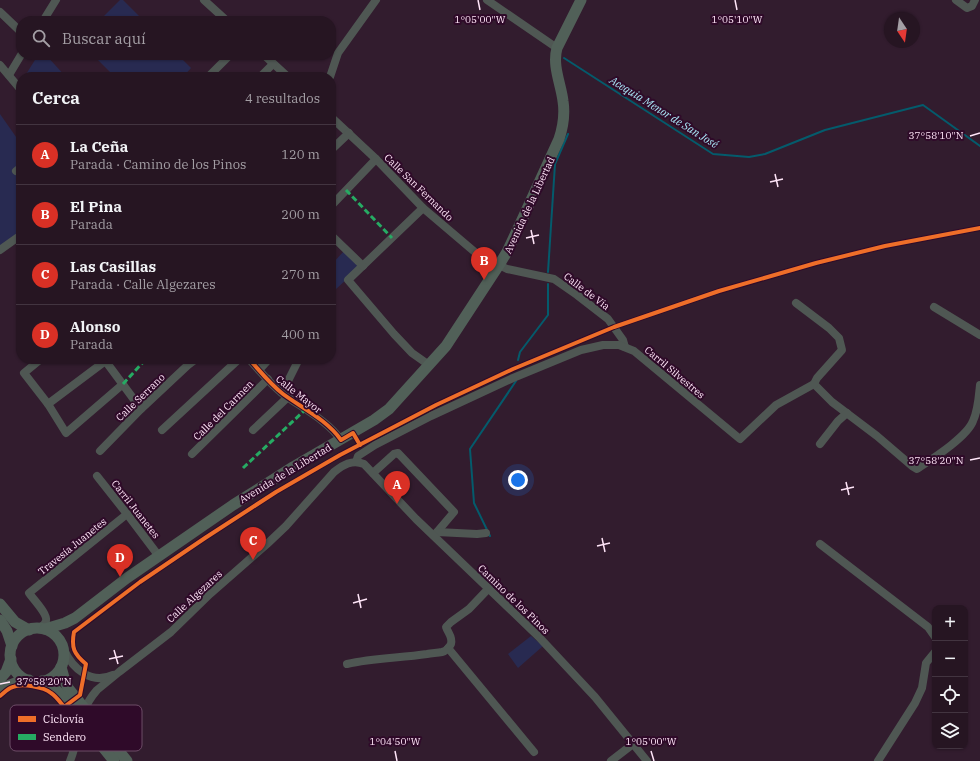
<!DOCTYPE html>
<html lang="es">
<meta charset="utf-8">
<style>
body{margin:0;font-family:"IBM Plex Serif",serif;background:#2e1e2a;color:#f1f3f6}
.controls{position:absolute;right:12px;bottom:12px;display:grid;overflow:hidden;border-radius:8px;box-shadow:0 1px 3px #0004}
.controls button{width:36px;height:36px;display:grid;place-items:center;padding:0;border:0;border-bottom:1px solid #423440;background:#261522;color:#f1f3f6;font:20px sans-serif}
.compass{position:absolute;left:884px;top:12px;width:36px;height:36px;border-radius:50%;background:#261522;box-shadow:0 1px 3px #0004;rotate:167deg}
.you{position:absolute;left:518px;top:480px;width:14px;height:14px;margin:-10px;border:3px solid #fff;border-radius:50%;background:#1a73e8;box-shadow:0 0 0 6px #1a73e833}
.badge{display:grid;place-items:center;width:26px;height:26px;border-radius:50%;background:#d93025;color:#fff;font-size:13px;font-weight:700}
.pin{position:absolute;translate:-50% -33px;filter:drop-shadow(0 1px 2px #0008)}
.pin::after{content:'';position:absolute;top:21px;width:14px;height:12px;background:inherit;clip-path:polygon(0 0,100% 0,50% 100%)}
.list{margin:0;padding:0;list-style:none}
h2{display:flex;justify-content:space-between;align-items:center;height:52px;margin:0;padding:0 16px;font-size:17px}
h2 small{font-size:13px;font-weight:400;color:#a49fa5}
.list li{display:grid;grid-template-columns:26px 1fr auto;gap:12px;align-items:center;box-sizing:border-box;height:60px;padding:0 16px;border-top:1px solid #423440}
.list b{display:block;font-size:15px;white-space:nowrap}
.list p{margin:0;font-size:13px;white-space:nowrap;color:#a49fa5}
.list em{font-size:13px;font-style:normal;color:#a49fa5}
.icon{flex:none;width:22px;height:22px;fill:none;stroke:currentColor;stroke-width:2;stroke-linecap:round;stroke-linejoin:round}
.map{position:relative;flex:none;width:980px;height:761px;overflow:hidden}
.search{position:absolute;background:#261522;box-shadow:0 1px 3px #0004;left:16px;top:16px;width:320px;height:44px;display:flex;align-items:center;gap:10px;box-sizing:border-box;padding:0 14px;border-radius:16px;color:#a49fa5;font-size:15px}
.panel{position:absolute;background:#261522;box-shadow:0 1px 3px #0004;left:16px;top:72px;width:320px;height:292px;border-radius:16px}
.map>svg:first-child{display:block}
.green{fill:#282a51}
.lines{fill:none;stroke-linecap:round;stroke-linejoin:round}
.stream{stroke:#045b6c;stroke-width:2}
.minor{stroke:#4f5753;stroke-width:8}
.major{stroke:#516058;stroke-width:11}
.quiet{stroke:#26ab63;stroke-width:3;stroke-dasharray:6 3;stroke-linecap:butt}
.cycleway-casing{stroke:#2f0a29;stroke-width:6}
.cycleway{stroke:#ee6e29;stroke-width:4}
.ticks{fill:none;stroke:#ffe5f8;stroke-width:1.5}
.labels{text-anchor:middle;stroke-width:4;stroke-linejoin:round;paint-order:stroke}
.street-label{font-size:10px;fill:#ffe5f8;stroke:#2f0a29}
.water-label{font-size:11px;font-style:italic;fill:#a9e7f6;stroke:#2f0a29}
.key{fill:#2f0a29;stroke:#6d4c67;stroke-width:1}
.key-label{font-size:11px;fill:#ffe5f8}
.ticks-label{font-size:10px;text-anchor:middle;fill:#ffe5f8;stroke:#2f0a29;stroke-width:4;stroke-linejoin:round;paint-order:stroke}
</style>
<div class="map">
<svg width="980" height="761" viewBox="0 0 980 761">
<rect width="100%" height="100%" fill="#321c2e"/>
<g class="green">
<polygon points="120,0 123,0 144,21 99,21"/>
<polygon points="38,55 46,55 66,77 26,77 25,76"/>
<polygon points="93,55 178,55 191,68 183,77 115,77"/>
<polygon points="0,114 21,144 21,236 0,250"/>
<polygon points="345,250 361,266 335,290 331,286 331,265"/>
<polygon points="531,636 543,646 518,668 508,654"/>
</g>
<g class="lines">
<g class="stream">
<polyline points="564,58 713,154 749,157 765,154 825,130 923,105 980,146"/>
<polyline points="548,272 555,164 568,134"/>
<polyline points="518,360 520,352 548,315 548,284"/>
<polyline points="490,536 474,503 470,449 516,381"/>
</g>
<g class="minor">
<polyline points="204,0 227,21"/>
<polyline points="487,0 557,48"/>
<polyline points="956,0 967,8 972,6 975,0"/>
<polyline points="0,12 21,32"/>
<polyline points="43,21 56,0"/>
<polyline points="264,55 288,77"/>
<polyline points="0,65 21,90"/>
<polyline points="9,75 21,55"/>
<polyline points="208,77 230,55"/>
<polyline points="260,77 273,64"/>
<polyline points="330,77 338,53 376,0"/>
<polyline points="331,117 376,159 423,208 496,270"/>
<polyline points="331,150 349,133"/>
<polyline points="16,171 21,167"/>
<polyline points="331,206 376,159"/>
<polyline points="423,208 348,280 394,334 412,353 429,365"/>
<polyline points="331,235 363,266"/>
<polyline points="0,250 21,235"/>
<polyline points="499,265 507,269 554,279 577,295 608,319 623,340 625,347"/>
<polyline points="796,303 829,328 839,338 842,350 817,378 814,384"/>
<polyline points="934,307 980,335"/>
<polyline points="41,359 24,373 48,404 66,433 123,384"/>
<polyline points="104,359 141,409"/>
<path d="M 249,359 C 260,371 270,384 283,394 C 302,408 327,420 341,440"/>
<polyline points="259,370 269,359"/>
<path d="M 814,384 L 832,402 L 877,436 L 912,466 L 917,469 C 932,459 967,437 973,421 C 978,411 979,395 980,385"/>
<polyline points="282,393 299,359"/>
<polyline points="48,404 108,359"/>
<polyline points="162,430 239,359"/>
<polyline points="253,430 288,397"/>
<polyline points="820,444 838,421 847,413"/>
<polyline points="100,451 141,409 188,365 196,359"/>
<polyline points="192,454 268,379"/>
<polyline points="356,462 358,456 375,445 431,416 513,378 581,350 603,345 619,345 634,351 740,439 776,405 814,384"/>
<polyline points="373,473 394,454 398,453 454,512 437,532"/>
<polyline points="97,476 127,514 158,555"/>
<polyline points="435,534 437,532 477,534 486,533"/>
<polyline points="820,544 928,627 935,637"/>
<path d="M 39,628 C 42,626 45,625 46,621 C 48,614 33,599 29,593 L 127,514"/>
<polyline points="448,648 534,752"/>
<path d="M 64,650 C 73,669 91,685 113,675"/>
<path d="M 347,664 C 373,658 400,658 427,654 C 432,653 437,653 442,652 C 446,651 449,648 451,644 C 453,637 448,633 446,627 L 451,622 L 469,609 L 489,588"/>
<path d="M 70,761 C 81,735 76,714 97,690 L 119,672 L 171,632 L 210,594 L 267,544 L 286,526 L 334,472 C 343,465 352,459 364,464 L 416,519 L 538,636 L 595,697 L 647,761"/>
<polyline points="611,761 633,744"/>
<polyline points="878,761 915,703 922,688 926,663 935,652"/>
</g>
<g class="major">
<polyline points="0,604 15,622 29,630"/>
<polyline points="0,620 7,631 12,646"/>
<circle cx="37" cy="655" r="27"/>
<path d="M 45,629 L 65,623 L 75,618 L 127,578 L 233,505 L 293,467 L 374,420 L 389,409 L 446,346 L 499,265 L 507,252 L 521,222 L 559,139 C 563,127 565,114 563,101 C 561,84 552,66 557,48 L 581,0"/>
<polyline points="61,667 65,681 68,688 127,761"/>
<polyline points="0,679 6,672 11,659"/>
<polyline points="42,681 57,691 61,695 114,761"/>
<polyline points="0,689 18,682 29,680"/>
</g>
<g class="quiet">
<polyline points="346,190 392,238"/>
<polyline points="123,384 146,359"/>
<polyline points="243,468 306,409"/>
</g>
<defs>
<g id="cycleway">
<path d="M 249,359 C 260,371 270,384 283,394 C 302,408 327,420 341,440 L 353,433 L 360,445"/>
<path d="M 0,696 C 4,693 8,688 13,687 C 22,683 44,687 51,693 C 56,696 60,702 64,707 L 80,695 L 86,664 C 74,654 71,648 74,632 L 140,582 L 205,538 L 276,492 L 340,455 L 436,405 L 513,369 L 614,327 L 719,291 L 816,263 L 885,246 L 980,228"/>
</g>
</defs>
<use href="#cycleway" class="cycleway-casing"/>
<use href="#cycleway" class="cycleway"/>
</g>
<path class="ticks" d="M 478,0 L 480,10M 735,0 L 737,10M 970,136 L 980,133M 775,174 L 778,187M 770,182 L 783,179M 531,230 L 534,244M 526,238 L 539,235M 970,460 L 980,458M 846,482 L 849,495M 841,490 L 854,487M 602,538 L 605,552M 597,546 L 610,543M 358,594 L 361,608M 353,603 L 367,599M 114,650 L 118,664M 109,659 L 123,656M 0,684 L 10,682M 395,751 L 397,761M 651,751 L 654,761"/>
<g class="labels">
<g class="street-label">
<text transform="translate(419 187) rotate(44)" y="4">Calle San Fernando</text>
<text transform="translate(529 205) rotate(-65)" y="4">Avenida de la Libertad</text>
<text transform="translate(587 291) rotate(37)" y="4">Calle de Via</text>
<text transform="translate(675 372) rotate(40)" y="4">Carril Silvestres</text>
<text transform="translate(299 394) rotate(38)" y="4">Calle Mayor</text>
<text transform="translate(140 397) rotate(-44)" y="4">Calle Serrano</text>
<text transform="translate(223 410) rotate(-45)" y="4">Calle del Carmen</text>
<text transform="translate(285 473) rotate(-31)" y="4">Avenida de la Libertad</text>
<text transform="translate(136 509) rotate(52)" y="4">Carril Juanetes</text>
<text transform="translate(72 546) rotate(-39)" y="4">Travesía Juanetes</text>
<text transform="translate(194 596) rotate(-43)" y="4">Calle Algezares</text>
<text transform="translate(514 599) rotate(44)" y="4">Camino de los Pinos</text>
</g>
<g class="water-label">
<text transform="translate(664 112) rotate(32)" y="4">Acequia Menor de San José</text>
</g>
</g>
<rect x="10" y="705" width="132" height="46" rx="6" class="key"/>
<rect x="18" y="716" width="18" height="6" fill="#ee6e29"/>
<rect x="18" y="734" width="18" height="6" fill="#26ab63"/>
<g class="key-label">
<text x="43" y="723">Ciclovía</text>
<text x="43" y="741">Sendero</text>
</g>
<g class="ticks-label">
<text x="480" y="23">1°05'00"W</text>
<text x="737" y="23">1°05'10"W</text>
<text x="936" y="139">37°58'10"N</text>
<text x="936" y="464">37°58'20"N</text>
<text x="44" y="685">37°58'20"N</text>
<text x="395" y="745">1°04'50"W</text>
<text x="651" y="745">1°05'00"W</text>
</g>
</svg>
<div class="controls">
<button>+</button>
<button>−</button>
<button><svg class="icon" aria-label="locate" viewBox="0 0 24 24"><circle cx="12" cy="12" r="6"/><path d="M12 2v4M12 18v4M2 12h4M18 12h4"/></svg></button>
<button><svg class="icon" aria-label="layers" viewBox="0 0 24 24"><path d="M12 4l9 5-9 5-9-5zM3 14l9 5 9-5"/></svg></button>
</div>
<svg class="compass" viewBox="-18 -18 36 36"><path d="M0-13l5 13h-10z" fill="#e53935"/><path d="M0 13l5-13h-10z" fill="#a49fa5"/></svg>
<div class="you"></div>
<div class="pin badge" style="left:397px;top:504px">A</div>
<div class="pin badge" style="left:484px;top:280px">B</div>
<div class="pin badge" style="left:253px;top:560px">C</div>
<div class="pin badge" style="left:120px;top:577px">D</div>
<div class="search"><svg class="icon" aria-label="search" viewBox="0 0 24 24"><circle cx="10" cy="10" r="6"/><path d="M15 15l6 6"/></svg>Buscar aquí</div>
<section class="panel">
<h2>Cerca<small>4 resultados</small></h2>
<ul class="list">
<li><span class="badge">A</span><div><b>La Ceña</b><p>Parada · Camino de los Pinos</p></div><em>120 m</em></li>
<li><span class="badge">B</span><div><b>El Pina</b><p>Parada</p></div><em>200 m</em></li>
<li><span class="badge">C</span><div><b>Las Casillas</b><p>Parada · Calle Algezares</p></div><em>270 m</em></li>
<li><span class="badge">D</span><div><b>Alonso</b><p>Parada</p></div><em>400 m</em></li>
</ul>
</section>
</div>
